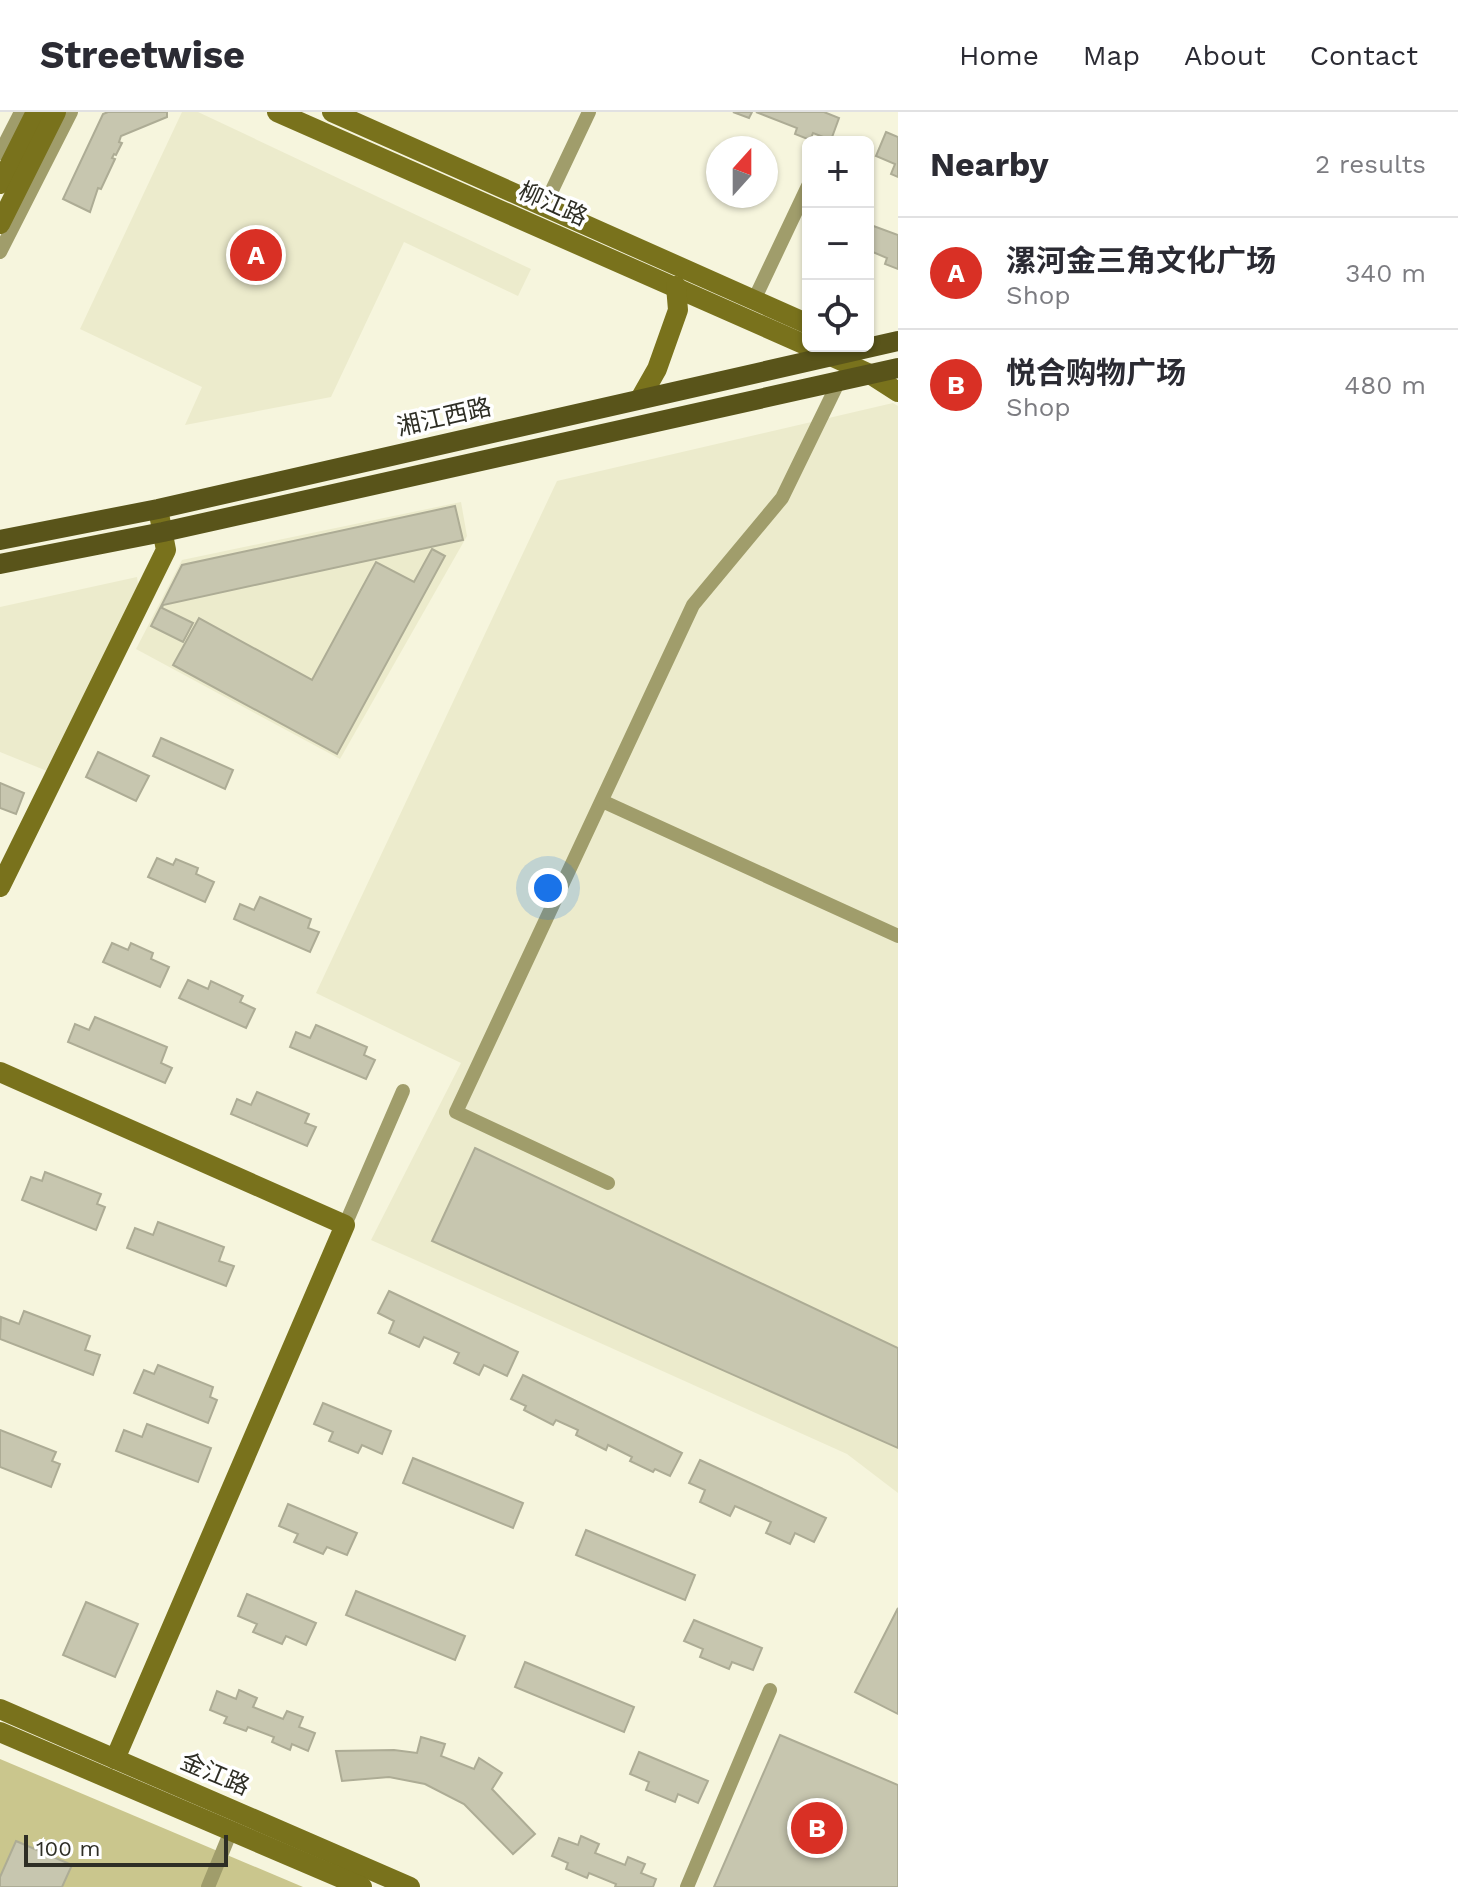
<!DOCTYPE html>
<meta charset="utf-8">
<style>
body{margin:0;font-family:"Work Sans","Noto Sans SC",sans-serif;background:#f2f2f3;color:#2b2b33}
.controls{position:absolute;right:24px;top:24px;display:grid;overflow:hidden;border-radius:12px;box-shadow:0 2px 6px #0004}
.controls button{width:72px;height:72px;display:grid;place-items:center;padding:0;border:0;border-bottom:2px solid #e1e1e2;background:#fff;color:#2b2b33;font:40px sans-serif}
.compass{position:absolute;left:706px;top:24px;width:72px;height:72px;border-radius:50%;background:#fff;box-shadow:0 2px 6px #0004;rotate:21deg}
.scale{position:absolute;left:24px;bottom:20px;width:204px;box-sizing:border-box;padding-left:8px;border:4px solid #2e2e25;border-top:0;font-size:22px;line-height:28px;white-space:nowrap;color:#2e2e25;-webkit-text-stroke:6px #fff;paint-order:stroke}
.you{position:absolute;left:548px;top:776px;width:28px;height:28px;margin:-20px;border:6px solid #fff;border-radius:50%;background:#1a73e8;box-shadow:0 0 0 12px #1a73e833}
.badge{display:grid;place-items:center;width:52px;height:52px;border-radius:50%;background:#d93025;color:#fff;font-size:26px;font-weight:700}
.pin{position:absolute;translate:-50% -50%;border:4px solid #fff;box-shadow:0 2px 8px #0006}
.list{margin:0;padding:0;list-style:none}
h2{display:flex;justify-content:space-between;align-items:center;height:104px;margin:0;padding:0 32px;font-size:34px}
h2 small{font-size:26px;font-weight:400;color:#7c7c81}
.list li{display:grid;grid-template-columns:52px 1fr auto;gap:24px;align-items:center;box-sizing:border-box;height:112px;padding:0 32px;border-top:2px solid #e1e1e2}
.list b{display:block;font-size:30px;white-space:nowrap}
.list p{margin:0;font-size:26px;white-space:nowrap;color:#7c7c81}
.list em{font-size:26px;font-style:normal;color:#7c7c81}
.icon{flex:none;width:44px;height:44px;fill:none;stroke:currentColor;stroke-width:2;stroke-linecap:round;stroke-linejoin:round}
.map{position:relative;flex:none;width:898px;height:1775px;overflow:hidden}
header{display:flex;align-items:center;gap:48px;box-sizing:border-box;height:112px;padding:0 40px;background:#fff;border-bottom:2px solid #e1e1e2}
header strong{font-size:38px}
nav{display:flex;gap:44px;margin-inline-start:auto;font-size:28px}
main{display:flex}
aside{flex:1;background:#fff}
.map>svg:first-child{display:block}
.built{fill:#ecebcc}
.green{fill:#cac68d}
.building{fill:#c7c6af;stroke:#adac95;stroke-width:2}
.lines{fill:none;stroke-linecap:round;stroke-linejoin:round}
.street{stroke:#a09d6b;stroke-width:14}
.secondary{stroke:#79721c;stroke-width:20}
.primary{stroke:#59541a;stroke-width:20}
.labels{text-anchor:middle;stroke-width:7;stroke-linejoin:round;paint-order:stroke}
.street-label{font-size:24px;fill:#2e2e25;stroke:#fff}
</style>
<header>
<strong>Streetwise</strong>
<nav><a>Home</a><a>Map</a><a>About</a><a>Contact</a></nav>
</header>
<main>
<div class="map">
<svg width="898" height="1775" viewBox="0 0 898 1775">
<rect width="100%" height="100%" fill="#f6f5dd"/>
<g class="built">
<polygon points="182,0 198,0 531,157 518,184 404,130 331,285 185,313 202,275 80,217"/>
<polygon points="893,291 898,294 898,1381 847,1342 371,1128 461,951 316,881 557,369"/>
<polygon points="461,390 467,424 340,647 136,537 182,448"/>
<polygon points="137,465 139,479 47,659 0,640 0,495"/>
</g>
<polygon class="green" points="0,1647 303,1775 0,1775"/>
<g class="building">
<polygon points="108,0 167,0 167,5 121,24 119,30 122,31 116,43 114,42 112,46 115,47 101,77 98,76 90,100 63,87 103,2"/>
<polygon points="733,0 752,0 749,6"/>
<polygon points="756,0 824,0 839,6 831,28 813,21 810,28 795,22 797,16"/>
<polygon points="886,20 898,25 898,65 891,62 895,52 876,44"/>
<polygon points="868,112 898,123 898,157 885,152 887,146 868,138"/>
<polygon points="455,394 463,428 163,493 162,496 193,511 183,530 151,514 182,453"/>
<polygon points="432,437 445,444 337,642 173,553 199,506 312,568 376,450 414,470"/>
<polygon points="161,626 233,658 225,677 153,644"/>
<polygon points="98,640 149,664 136,689 86,665"/>
<polygon points="0,671 24,681 16,702 0,696"/>
<polygon points="157,746 173,753 176,747 198,756 196,762 214,770 205,790 148,765"/>
<polygon points="260,785 311,807 308,816 319,820 310,840 234,807 240,792 254,798"/>
<polygon points="112,831 128,838 131,831 153,841 151,847 169,855 160,875 103,850"/>
<polygon points="188,868 208,877 211,869 243,884 240,890 255,897 246,916 179,886"/>
<polygon points="95,905 167,935 161,951 172,956 165,971 68,930 75,912 89,918"/>
<polygon points="316,913 367,935 364,943 375,948 366,967 290,935 296,920 310,926"/>
<polygon points="257,980 309,1002 305,1011 316,1015 307,1034 231,1002 237,987 251,993"/>
<polygon points="475,1036 898,1236 898,1336 432,1129"/>
<polygon points="45,1060 101,1082 97,1092 105,1095 96,1118 22,1088 31,1065 42,1069"/>
<polygon points="158,1110 224,1135 219,1149 234,1154 226,1174 127,1136 135,1116 153,1123"/>
<polygon points="389,1179 518,1240 507,1264 484,1253 479,1263 454,1251 459,1241 424,1225 419,1235 389,1221 394,1209 378,1201"/>
<polygon points="24,1199 90,1224 85,1238 100,1243 93,1263 0,1227 1,1205 19,1212"/>
<polygon points="158,1253 213,1275 210,1285 217,1288 208,1311 134,1281 144,1258 154,1262"/>
<polygon points="523,1263 682,1341 670,1364 655,1357 653,1360 630,1349 632,1345 608,1333 606,1338 576,1323 578,1318 556,1308 553,1313 524,1298 526,1294 511,1287"/>
<polygon points="323,1291 391,1319 382,1342 362,1333 358,1341 329,1329 333,1320 314,1312"/>
<polygon points="147,1312 211,1336 198,1370 116,1339 124,1318 142,1325"/>
<polygon points="0,1318 56,1340 52,1349 60,1352 51,1375 0,1355"/>
<polygon points="413,1346 523,1391 513,1416 403,1371"/>
<polygon points="700,1348 826,1406 814,1430 795,1421 790,1432 766,1421 771,1410 735,1394 730,1404 700,1390 705,1378 689,1371"/>
<polygon points="288,1392 357,1421 347,1443 327,1435 323,1442 294,1430 298,1422 279,1414"/>
<polygon points="586,1418 695,1463 685,1488 576,1443"/>
<polygon points="356,1479 465,1524 455,1548 346,1503"/>
<polygon points="247,1482 316,1511 306,1533 286,1524 282,1532 253,1520 257,1512 238,1504"/>
<polygon points="86,1490 138,1512 115,1565 63,1543"/>
<polygon points="898,1496 898,1602 855,1580"/>
<polygon points="694,1508 762,1536 753,1558 732,1550 729,1557 700,1545 703,1537 684,1529"/>
<polygon points="525,1550 634,1595 624,1620 515,1575"/>
<polygon points="239,1578 257,1586 253,1595 283,1607 287,1599 303,1605 299,1615 315,1621 308,1639 292,1632 290,1638 272,1630 274,1625 248,1615 246,1619 224,1611 227,1605 210,1598 217,1579 236,1587"/>
<polygon points="780,1623 898,1673 898,1775 714,1775"/>
<polygon points="421,1625 445,1632 441,1644 474,1657 479,1646 502,1661 492,1677 535,1722 513,1742 464,1692 425,1672 389,1665 342,1669 336,1639 394,1638 417,1641"/>
<polygon points="639,1640 708,1669 698,1691 678,1682 675,1690 646,1678 649,1670 630,1662"/>
<polygon points="581,1724 599,1732 595,1741 625,1753 628,1745 645,1752 641,1761 656,1767 653,1775 615,1775 616,1772 589,1761 587,1766 566,1757 568,1751 552,1744 559,1726 578,1733"/>
<polygon points="16,1729 72,1753 62,1775 0,1775 0,1765"/>
</g>
<g class="lines">
<g class="street">
<polyline points="0,41 21,0"/>
<polyline points="545,93 589,0"/>
<polyline points="0,140 71,0"/>
<polyline points="754,188 808,74"/>
<polyline points="602,689 898,824"/>
<polyline points="608,1071 456,1000 693,493 782,386 839,269"/>
<polyline points="345,1113 403,979"/>
<polyline points="208,1775 231,1719"/>
<polyline points="687,1775 770,1578"/>
</g>
<g class="secondary">
<polyline points="277,0 808,234"/>
<polyline points="332,0 808,212"/>
<polyline points="0,72 36,0"/>
<polyline points="0,112 56,0"/>
<polyline points="824,241 870,262 898,280"/>
<polyline points="640,287 657,257 678,198 676,174"/>
<polyline points="0,775 166,438 159,402"/>
<polyline points="0,960 345,1113 115,1647"/>
<polyline points="0,1597 410,1775"/>
<polyline points="0,1620 362,1775"/>
</g>
<g class="primary">
<polyline points="0,428 158,397 898,229"/>
<polyline points="0,452 163,420 898,256"/>
</g>
</g>
<g class="labels">
<g class="street-label">
<text transform="translate(553 92) rotate(24)" y="8">柳江路</text>
<text transform="translate(444 305) rotate(-13)" y="8">湘江西路</text>
<text transform="translate(215 1662) rotate(23)" y="8">金江路</text>
</g>
</g>
</svg>
<div class="controls">
<button>+</button>
<button>−</button>
<button><svg class="icon" aria-label="locate" viewBox="0 0 24 24"><circle cx="12" cy="12" r="6"/><path d="M12 2v4M12 18v4M2 12h4M18 12h4"/></svg></button>
</div>
<svg class="compass" viewBox="-18 -18 36 36"><path d="M0-13l5 13h-10z" fill="#e53935"/><path d="M0 13l5-13h-10z" fill="#7c7c81"/></svg>
<div class="scale">100 m</div>
<div class="you"></div>
<div class="pin badge" style="left:256px;top:143px">A</div>
<div class="pin badge" style="left:817px;top:1716px">B</div>
</div>
<aside>
<h2>Nearby<small>2 results</small></h2>
<ul class="list">
<li><span class="badge">A</span><div><b>漯河金三角文化广场</b><p>Shop</p></div><em>340 m</em></li>
<li><span class="badge">B</span><div><b>悦合购物广场</b><p>Shop</p></div><em>480 m</em></li>
</ul>
</aside>
</main>
